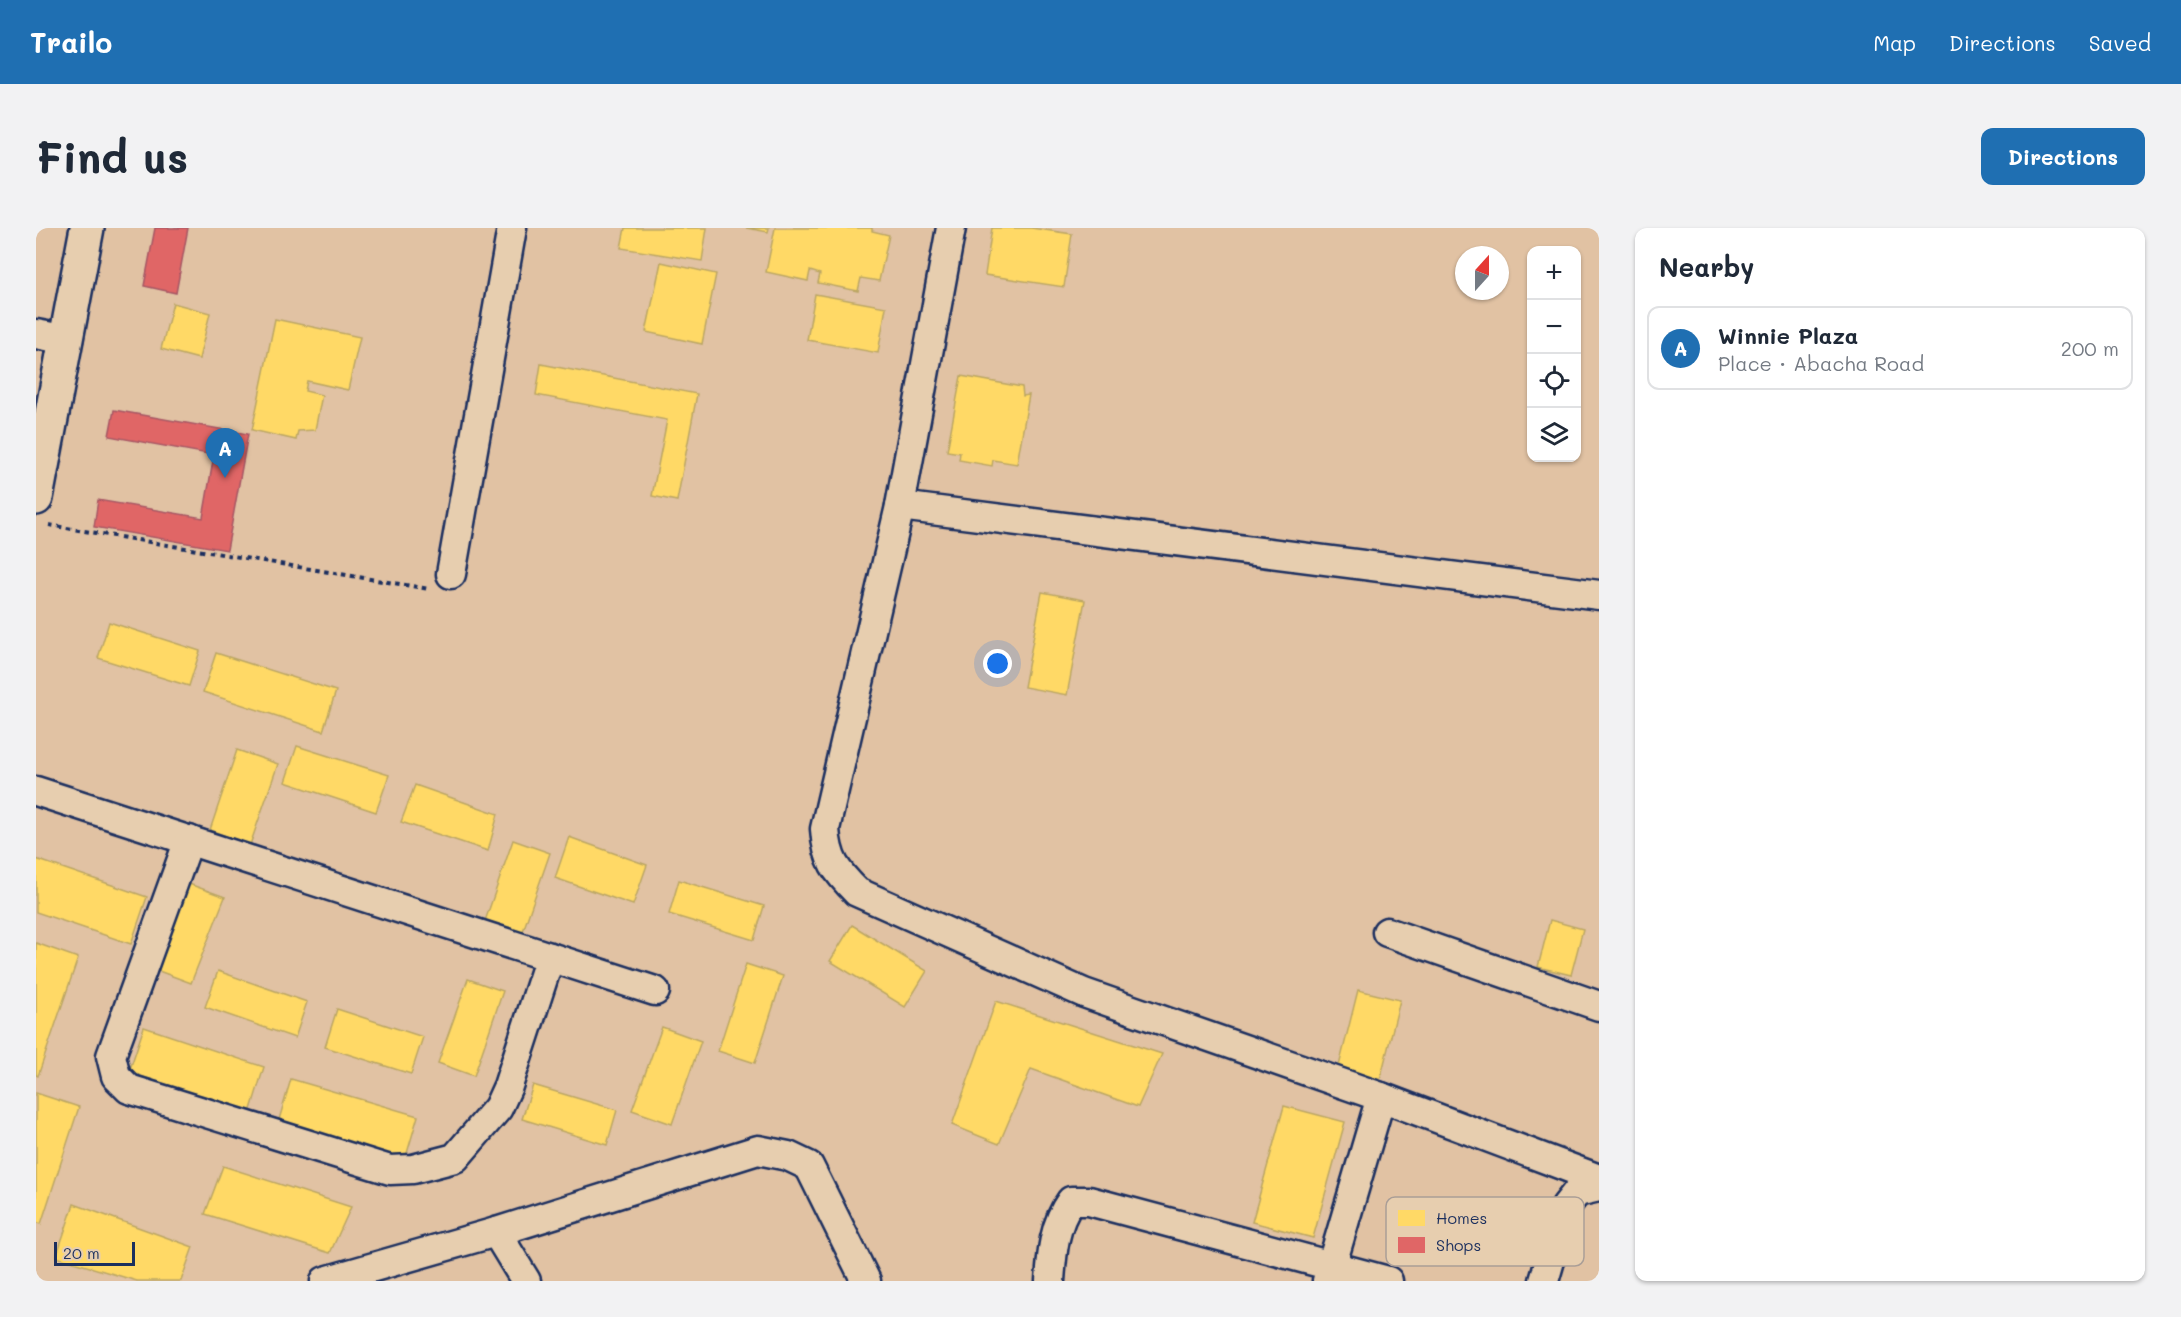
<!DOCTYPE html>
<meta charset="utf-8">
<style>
body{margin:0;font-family:Mali,sans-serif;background:#f2f2f3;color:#1f2937}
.controls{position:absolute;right:18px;top:18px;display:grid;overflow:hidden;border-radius:12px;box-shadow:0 2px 4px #0004}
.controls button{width:54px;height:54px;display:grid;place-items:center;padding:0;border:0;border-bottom:2px solid #e0e1e3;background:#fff;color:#1f2937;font:30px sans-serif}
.compass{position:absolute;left:1419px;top:18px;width:54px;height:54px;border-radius:50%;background:#fff;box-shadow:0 2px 4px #0004;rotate:21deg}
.scale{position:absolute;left:18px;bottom:15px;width:81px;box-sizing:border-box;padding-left:6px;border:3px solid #1b2f5e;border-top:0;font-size:16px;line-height:21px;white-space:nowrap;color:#1b2f5e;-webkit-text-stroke:4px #e7ceaf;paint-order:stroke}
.you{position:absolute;left:962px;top:436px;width:21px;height:21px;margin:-15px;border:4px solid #fff;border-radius:50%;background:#1a73e8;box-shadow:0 0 0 9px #1a73e833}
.badge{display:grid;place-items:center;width:39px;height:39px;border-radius:50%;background:#1f6fb2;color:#fff;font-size:20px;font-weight:700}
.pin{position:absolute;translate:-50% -50px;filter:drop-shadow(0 2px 3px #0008)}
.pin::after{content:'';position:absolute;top:32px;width:21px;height:18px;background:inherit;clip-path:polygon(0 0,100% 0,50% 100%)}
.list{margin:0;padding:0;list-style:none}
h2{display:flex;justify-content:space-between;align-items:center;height:78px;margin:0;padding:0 24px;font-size:26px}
h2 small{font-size:20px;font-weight:400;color:#747a83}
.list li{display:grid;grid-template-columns:39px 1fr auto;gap:18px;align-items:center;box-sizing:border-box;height:84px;margin:0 12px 12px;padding:0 12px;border:2px solid #e0e1e3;border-radius:12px}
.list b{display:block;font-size:22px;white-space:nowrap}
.list p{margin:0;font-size:20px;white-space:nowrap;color:#747a83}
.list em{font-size:20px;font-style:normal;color:#747a83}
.icon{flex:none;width:33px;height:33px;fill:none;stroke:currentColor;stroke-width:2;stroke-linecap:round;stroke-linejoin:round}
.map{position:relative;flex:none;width:1563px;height:1053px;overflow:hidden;border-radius:12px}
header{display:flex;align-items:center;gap:36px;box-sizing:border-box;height:84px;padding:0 30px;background:#1f6fb2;color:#fff}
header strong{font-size:28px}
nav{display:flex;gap:33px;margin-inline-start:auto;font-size:21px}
.intro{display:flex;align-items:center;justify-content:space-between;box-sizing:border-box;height:144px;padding:0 36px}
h1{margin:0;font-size:42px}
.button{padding:15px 27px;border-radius:12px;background:#1f6fb2;color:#fff;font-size:21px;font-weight:700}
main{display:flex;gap:36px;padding:0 36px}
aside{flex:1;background:#fff;border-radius:12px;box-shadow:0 2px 4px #0004}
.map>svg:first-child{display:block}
.homes{fill:#ffd966;stroke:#bba664;stroke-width:1.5}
.shops{fill:#e06666;stroke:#a55664;stroke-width:1.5}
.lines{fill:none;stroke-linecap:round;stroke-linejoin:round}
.minor-casing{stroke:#1b2f5e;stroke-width:33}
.tertiary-casing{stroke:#1b2f5e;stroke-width:38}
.path{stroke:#1b2f5e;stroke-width:4;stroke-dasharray:4.5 4.5;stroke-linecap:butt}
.minor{stroke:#e7ceaf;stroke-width:28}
.tertiary{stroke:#e7ceaf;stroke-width:33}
.key{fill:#e7ceaf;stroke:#aa9e97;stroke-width:1.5}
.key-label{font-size:16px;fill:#1b2f5e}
</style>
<header>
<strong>Trailo</strong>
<nav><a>Map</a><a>Directions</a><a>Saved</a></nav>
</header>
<div class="intro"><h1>Find us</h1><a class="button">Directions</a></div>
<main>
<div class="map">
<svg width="1563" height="1053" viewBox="0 0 1563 1053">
<rect width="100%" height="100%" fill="#e1c2a3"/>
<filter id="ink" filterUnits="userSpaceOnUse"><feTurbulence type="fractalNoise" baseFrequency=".0167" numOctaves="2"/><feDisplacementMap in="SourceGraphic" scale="12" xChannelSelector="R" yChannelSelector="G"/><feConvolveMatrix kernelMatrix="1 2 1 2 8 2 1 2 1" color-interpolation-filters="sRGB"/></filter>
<g filter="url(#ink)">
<g class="homes">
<polygon points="589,0 671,0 666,33 585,20"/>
<polygon points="710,0 733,0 732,4"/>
<polygon points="739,0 836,0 836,3 853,7 843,53 825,50 822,63 782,55 784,46 774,43 772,53 730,44"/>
<polygon points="956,0 995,0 1036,6 1028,59 949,47"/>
<polygon points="625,34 680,46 666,116 610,104"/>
<polygon points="779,66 850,79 842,125 771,112"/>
<polygon points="137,75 174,85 163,131 125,121"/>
<polygon points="239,91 324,109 312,162 271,153 269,163 286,167 279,202 262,203 260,212 216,202"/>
<polygon points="505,136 661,166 641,273 616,268 631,192 500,167"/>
<polygon points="925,148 986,159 987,168 993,167 981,236 957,232 956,238 923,232 924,225 911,223"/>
<polygon points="1006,364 1049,372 1031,467 988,459"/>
<polygon points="73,394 164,423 153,458 62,430"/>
<polygon points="180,425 300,463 287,503 167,464"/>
<polygon points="261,518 353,547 340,584 249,554"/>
<polygon points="201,522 242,536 214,617 174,602"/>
<polygon points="379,557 462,586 452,623 365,594"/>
<polygon points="533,609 611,637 597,677 519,650"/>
<polygon points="477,612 514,625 485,709 448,696"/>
<polygon points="0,631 111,669 95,716 0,684"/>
<polygon points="643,652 728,678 718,712 633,686"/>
<polygon points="153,656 189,669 155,755 120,742"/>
<polygon points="1514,692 1547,701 1535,747 1502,739"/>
<polygon points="816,697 891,743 869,779 794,733"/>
<polygon points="0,715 42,730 2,848 0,847"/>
<polygon points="710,736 747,748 719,835 682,823"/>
<polygon points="182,743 271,774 259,810 169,779"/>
<polygon points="432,751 467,763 438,848 402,835"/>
<polygon points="1322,762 1364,772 1344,852 1302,842"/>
<polygon points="960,773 1126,826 1102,879 995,841 963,916 916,897"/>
<polygon points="301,781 387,809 375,846 289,819"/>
<polygon points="108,799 228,839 214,885 93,844"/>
<polygon points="626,799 665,813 636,896 596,882"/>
<polygon points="255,851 382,888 369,932 242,895"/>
<polygon points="497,857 581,882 571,917 486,891"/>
<polygon points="0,865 43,879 5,996 0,994"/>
<polygon points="1248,878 1309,894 1277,1010 1216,994"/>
<polygon points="187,938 315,979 294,1025 169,986"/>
<polygon points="38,976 157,1019 145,1053 101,1053 20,1029"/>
</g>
<g class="shops">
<polygon points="119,0 152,0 140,65 108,58"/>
<polygon points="78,182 212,206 191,322 58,299 62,272 167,290 178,227 73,208"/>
</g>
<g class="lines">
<defs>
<g id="minor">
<path d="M 915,0 L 864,278 L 789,601 C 791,632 800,643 821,664 L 1048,765 L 1345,869 L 1563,951"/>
<polyline points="0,106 32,112"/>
<polyline points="864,278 1563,367"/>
<polyline points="415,346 476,0"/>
<polyline points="0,563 619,763"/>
<polyline points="153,612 75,828 80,848 93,861 354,942 377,941 419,930 462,880 472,858 514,729"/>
<polyline points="1351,704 1563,778"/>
<polyline points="460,1004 490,1053"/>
<polyline points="289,1053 460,1004 722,922 752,928 773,938 830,1053"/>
<path d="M 1014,1053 C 1016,1025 1018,996 1035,973 L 1053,973 L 1352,1053"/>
<polyline points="1291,1053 1345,869"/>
<polyline points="1508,1053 1530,978 1541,964 1563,959"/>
</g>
<polyline id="tertiary" points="0,270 51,0"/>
</defs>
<use href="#minor" class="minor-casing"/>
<use href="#tertiary" class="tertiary-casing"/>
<polyline class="path" points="13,297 393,361"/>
<use href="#minor" class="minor"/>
<use href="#tertiary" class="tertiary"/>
</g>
</g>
<rect x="1350" y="969" width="198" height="69" rx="9" class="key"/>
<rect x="1362" y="982" width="27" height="16" fill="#ffd966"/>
<rect x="1362" y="1009" width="27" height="16" fill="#e06666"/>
<g class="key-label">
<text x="1400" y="996">Homes</text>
<text x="1400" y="1023">Shops</text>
</g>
</svg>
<div class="controls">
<button>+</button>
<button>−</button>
<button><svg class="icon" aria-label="locate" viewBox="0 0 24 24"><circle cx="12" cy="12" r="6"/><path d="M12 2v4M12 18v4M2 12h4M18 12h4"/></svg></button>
<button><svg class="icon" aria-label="layers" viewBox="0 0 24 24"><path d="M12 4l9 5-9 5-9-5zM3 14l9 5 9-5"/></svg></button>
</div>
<svg class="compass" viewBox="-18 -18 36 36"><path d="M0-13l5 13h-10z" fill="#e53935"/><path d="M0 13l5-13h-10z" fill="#747a83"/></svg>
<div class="scale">20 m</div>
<div class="you"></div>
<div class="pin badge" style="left:189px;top:250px">A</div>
</div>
<aside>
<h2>Nearby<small></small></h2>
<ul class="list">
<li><span class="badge">A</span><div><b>Winnie Plaza</b><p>Place · Abacha Road</p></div><em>200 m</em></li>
</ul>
</aside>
</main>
